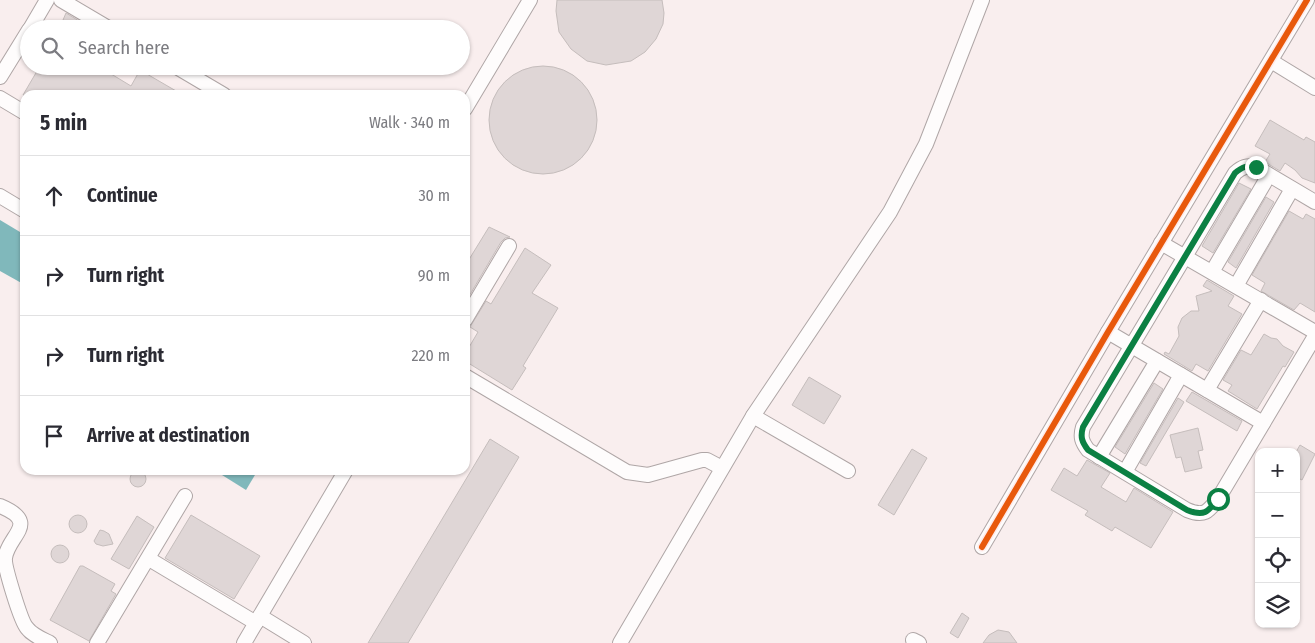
<!DOCTYPE html>
<meta charset="utf-8">
<style>
body{margin:0;font-family:"Fira Sans Condensed",sans-serif;background:#f7f7f7;color:#2b2b33}
.controls{position:absolute;right:15px;bottom:15px;display:grid;overflow:hidden;border-radius:10px;box-shadow:0 1px 4px #0004}
.controls button{width:45px;height:45px;display:grid;place-items:center;padding:0;border:0;border-bottom:1px solid #e1e1e2;background:#fff;color:#2b2b33;font:25px sans-serif}
.stop{position:absolute;width:15px;height:15px;margin:-11px;border:4px solid #0b8043;border-radius:50%;background:#fff}
.stop.end{background:#0b8043;border-color:#fff;box-shadow:0 1px 5px #0008}
.list{margin:0;padding:0;list-style:none}
h2{display:flex;justify-content:space-between;align-items:center;height:65px;margin:0;padding:0 20px;font-size:21px}
h2 small{font-size:16px;font-weight:400;color:#7c7c81}
.list li{display:grid;grid-template-columns:32px 1fr auto;gap:15px;align-items:center;box-sizing:border-box;height:80px;padding:0 20px;border-top:1px solid #e1e1e2}
.list b{display:block;font-size:19px;white-space:nowrap}
.list em{font-size:16px;font-style:normal;color:#7c7c81}
.icon{flex:none;width:28px;height:28px;fill:none;stroke:currentColor;stroke-width:2;stroke-linecap:round;stroke-linejoin:round}
.map{position:relative;flex:none;width:1315px;height:643px;overflow:hidden}
.search{position:absolute;background:#fff;box-shadow:0 1px 4px #0004;left:20px;top:20px;width:450px;height:55px;display:flex;align-items:center;gap:12px;box-sizing:border-box;padding:0 18px;border-radius:28px;color:#7c7c81;font-size:19px}
.panel{position:absolute;background:#fff;box-shadow:0 1px 4px #0004;left:20px;top:90px;width:450px;height:385px;border-radius:15px}
.map>svg:first-child{display:block}
.water{fill:#80b8bb}
.building{fill:#dfd6d6;stroke:#c5bdbc}
.lines{fill:none;stroke-linecap:round;stroke-linejoin:round}
.minor-casing{stroke:#afa6a6;stroke-width:16}
.minor{stroke:#fefcfc;stroke-width:14}
.cycleway-casing{stroke:#feeae9;stroke-width:9}
.cycleway{stroke:#e8590c;stroke-width:6}
.route{stroke:#0b8043;stroke-width:6}
</style>
<div class="map">
<svg width="1315" height="643" viewBox="0 0 1315 643">
<rect width="100%" height="100%" fill="#f9eeee"/>
<g class="water">
<polygon points="0,220 25,235 25,285 0,271"/>
<polygon points="214,470 258,470 246,490"/>
</g>
<g class="building">
<polygon points="557,0 662,0 664,13 663,24 656,39 645,52 631,61 606,65 587,61 571,49 559,32 556,11"/>
<polygon points="66,13 92,29 78,29 63,20"/>
<polygon points="40,66 98,66 131,86 140,70 183,95 23,95"/>
<circle cx="543" cy="120" r="54"/>
<polygon points="1270,120 1304,140 1306,137 1315,142 1315,183 1302,178 1295,170 1285,163 1280,171 1265,162 1270,154 1255,146"/>
<polygon points="1239,183 1251,189 1213,253 1202,246"/>
<polygon points="1266,197 1274,202 1236,268 1228,262"/>
<polygon points="1289,211 1303,219 1306,214 1315,219 1315,312 1300,303 1294,310 1261,291 1265,283 1252,275"/>
<polygon points="489,227 510,237 505,238 501,242 465,303 465,266"/>
<polygon points="525,248 551,265 532,293 558,308 523,366 526,368 512,390 465,361 465,354 478,332 470,327 486,301 491,304"/>
<polygon points="1207,280 1234,296 1228,306 1242,314 1208,371 1196,364 1192,371 1164,354 1165,352 1169,354 1179,336 1178,327 1182,318 1191,311 1199,311 1196,296 1212,291 1203,286"/>
<polygon points="1264,334 1271,338 1277,339 1283,346 1294,352 1285,367 1283,366 1257,409 1228,391 1232,385 1223,380 1241,350 1251,355"/>
<polygon points="809,377 841,396 824,424 792,405"/>
<polygon points="1154,383 1163,389 1125,454 1115,447"/>
<polygon points="1192,392 1242,421 1237,431 1186,401"/>
<polygon points="1178,398 1184,402 1146,466 1140,463"/>
<polygon points="1198,428 1203,450 1198,451 1202,468 1185,472 1181,457 1176,458 1170,435"/>
<polygon points="490,439 519,457 408,643 368,643"/>
<polygon points="1300,445 1315,454 1302,480 1296,477 1296,452"/>
<polygon points="912,449 927,458 894,515 878,505"/>
<polygon points="1087,460 1110,473 1101,487 1126,502 1134,488 1173,512 1151,548 1115,527 1112,531 1085,515 1088,511 1051,490 1064,468 1077,476"/>
<circle cx="138" cy="479" r="8"/>
<circle cx="78" cy="524" r="9"/>
<polygon points="191,515 260,556 234,599 165,558"/>
<polygon points="137,516 154,527 129,569 111,559"/>
<polygon points="100,530 104,531 109,534 113,544 103,546 96,544 94,541"/>
<circle cx="60" cy="554" r="9"/>
<polygon points="80,566 83,566 115,584 111,591 116,594 89,641 50,620"/>
<polygon points="962,613 969,618 958,638 950,633"/>
<polygon points="998,630 1009,632 1017,643 983,643 989,635"/>
</g>
<g class="lines">
<defs>
<g id="minor">
<polyline points="61,0 110,29"/>
<polyline points="30,29 47,0"/>
<polyline points="1271,61 1315,88"/>
<polyline points="175,66 224,95"/>
<polyline points="0,77 29,30"/>
<polyline points="0,98 25,113"/>
<polyline points="465,109 530,0"/>
<polyline points="0,196 25,211"/>
<path d="M 1315,202 L 1256,167 C 1247,165 1242,167 1235,173 L 1083,427 C 1080,437 1082,442 1088,450 L 1187,510 C 1204,517 1208,512 1218,499 L 1315,336"/>
<polyline points="1161,243 1315,332"/>
<polyline points="1212,272 1269,175"/>
<polyline points="1236,286 1292,189"/>
<polyline points="465,320 509,246"/>
<polyline points="1108,332 1263,423"/>
<polyline points="465,376 627,472 648,475 702,460 707,460 722,468"/>
<polyline points="1207,390 1261,300"/>
<polyline points="753,416 848,471"/>
<polyline points="1099,457 1157,361"/>
<polyline points="1125,472 1181,375"/>
<path d="M 0,506 C 41,523 8,535 5,558 C 4,566 21,622 27,628 C 32,635 42,639 50,643"/>
<polyline points="982,547 1108,332 1307,0"/>
<polyline points="149,559 256,623"/>
<polyline points="260,616 304,643"/>
<polyline points="913,640 919,643"/>
<polyline points="97,643 185,496"/>
<polyline points="244,643 346,470"/>
<polyline points="620,643 753,416 890,212 926,144 982,0"/>
</g>
</defs>
<use href="#minor" class="minor-casing"/>
<use href="#minor" class="minor"/>
<defs>
<polyline id="cycleway" points="982,547 1108,332 1307,0"/>
</defs>
<use href="#cycleway" class="cycleway-casing"/>
<use href="#cycleway" class="cycleway"/>
</g>
<g class="lines">
<path class="route" d="M 1218,499 C 1208,512 1204,517 1187,510 L 1088,450 C 1082,442 1080,437 1083,427 L 1235,173 C 1242,167 1247,165 1256,167"/>
</g>
</svg>
<div class="controls">
<button>+</button>
<button>−</button>
<button><svg class="icon" aria-label="locate" viewBox="0 0 24 24"><circle cx="12" cy="12" r="6"/><path d="M12 2v4M12 18v4M2 12h4M18 12h4"/></svg></button>
<button><svg class="icon" aria-label="layers" viewBox="0 0 24 24"><path d="M12 4l9 5-9 5-9-5zM3 14l9 5 9-5"/></svg></button>
</div>
<div class="stop" style="left:1218px;top:499px"></div>
<div class="stop end" style="left:1256px;top:167px"></div>
<div class="search"><svg class="icon" aria-label="search" viewBox="0 0 24 24"><circle cx="10" cy="10" r="6"/><path d="M15 15l6 6"/></svg>Search here</div>
<section class="panel">
<h2>5 min<small>Walk · 340 m</small></h2>
<ul class="list">
<li><svg class="icon" aria-label="ahead" viewBox="0 0 24 24"><path d="M12 20V5M6 11l6-6 6 6"/></svg><div><b>Continue</b></div><em>30 m</em></li>
<li><svg class="icon" aria-label="right" viewBox="0 0 24 24"><path d="M7 20v-9h11M14 6l5 5-5 5"/></svg><div><b>Turn right</b></div><em>90 m</em></li>
<li><svg class="icon" aria-label="right" viewBox="0 0 24 24"><path d="M7 20v-9h11M14 6l5 5-5 5"/></svg><div><b>Turn right</b></div><em>220 m</em></li>
<li><svg class="icon" aria-label="arrive" viewBox="0 0 24 24"><path d="M6 21V4h12l-3 4 3 4H6"/></svg><div><b>Arrive at destination</b></div></li>
</ul>
</section>
</div>
